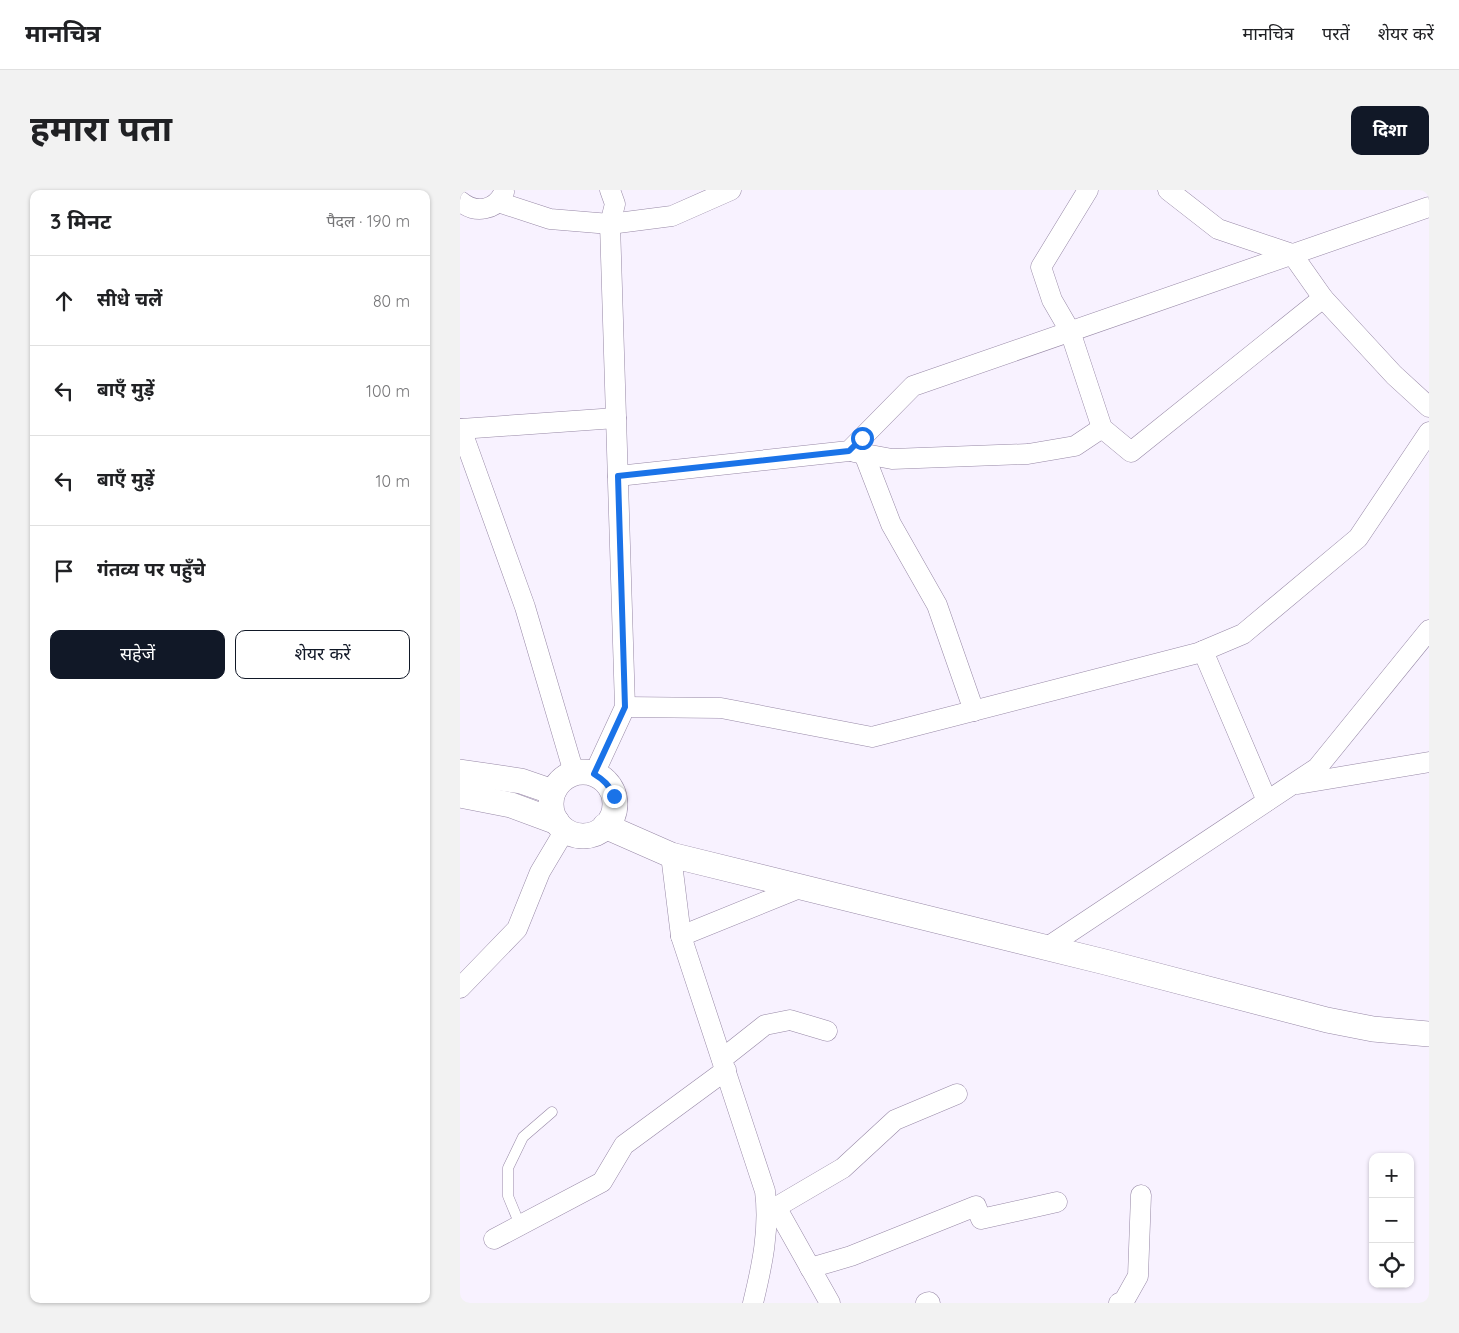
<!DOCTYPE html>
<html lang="hi">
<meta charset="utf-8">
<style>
body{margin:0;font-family:Quicksand,"Noto Sans Devanagari",sans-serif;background:#f2f2f2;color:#202124}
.controls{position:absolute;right:15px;bottom:15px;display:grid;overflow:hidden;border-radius:10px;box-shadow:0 1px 4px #0004}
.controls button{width:45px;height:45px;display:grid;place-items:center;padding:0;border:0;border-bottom:1px solid #e0e0e0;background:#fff;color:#202124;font:25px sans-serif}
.stop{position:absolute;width:15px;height:15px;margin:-11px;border:4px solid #1a73e8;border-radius:50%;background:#fff}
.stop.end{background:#1a73e8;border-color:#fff;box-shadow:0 1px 5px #0008}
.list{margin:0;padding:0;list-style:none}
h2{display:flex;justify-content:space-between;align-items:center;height:65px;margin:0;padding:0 20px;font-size:21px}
h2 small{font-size:16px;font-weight:400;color:#757577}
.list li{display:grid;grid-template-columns:32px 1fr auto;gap:15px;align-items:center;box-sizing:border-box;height:90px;padding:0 20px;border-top:1px solid #e0e0e0}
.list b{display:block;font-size:19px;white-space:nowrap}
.list em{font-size:16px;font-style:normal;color:#757577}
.actions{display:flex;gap:10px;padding:15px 20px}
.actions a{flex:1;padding:11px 0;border:1px solid #111827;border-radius:10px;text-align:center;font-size:18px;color:#111827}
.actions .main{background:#111827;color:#fff}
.icon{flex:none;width:28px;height:28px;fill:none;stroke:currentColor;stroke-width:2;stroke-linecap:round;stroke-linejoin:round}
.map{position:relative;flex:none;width:969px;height:1113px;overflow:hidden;border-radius:10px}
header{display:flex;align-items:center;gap:30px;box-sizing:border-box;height:70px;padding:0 25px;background:#fff;border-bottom:1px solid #e0e0e0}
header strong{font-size:24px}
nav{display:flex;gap:28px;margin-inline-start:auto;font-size:18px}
.intro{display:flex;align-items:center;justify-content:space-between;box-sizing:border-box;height:120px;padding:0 30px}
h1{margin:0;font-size:35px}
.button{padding:12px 22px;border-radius:10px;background:#111827;color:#fff;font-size:18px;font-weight:700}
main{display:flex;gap:30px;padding:0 30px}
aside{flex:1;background:#fff;border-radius:10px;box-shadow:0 1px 4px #0004}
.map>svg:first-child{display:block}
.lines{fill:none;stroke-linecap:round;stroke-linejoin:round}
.service-casing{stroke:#9788a6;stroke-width:11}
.minor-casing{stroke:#9788a6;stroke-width:21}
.tertiary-casing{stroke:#9788a6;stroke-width:26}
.service{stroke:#fff;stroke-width:10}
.minor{stroke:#fff;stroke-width:20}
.tertiary{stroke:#fff;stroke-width:25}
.route{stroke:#1a73e8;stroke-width:6}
</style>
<header>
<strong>मानचित्र</strong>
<nav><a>मानचित्र</a><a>परतें</a><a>शेयर करें</a></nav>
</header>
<div class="intro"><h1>हमारा पता</h1><a class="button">दिशा</a></div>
<main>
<aside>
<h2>3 मिनट<small>पैदल · 190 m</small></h2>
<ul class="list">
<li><svg class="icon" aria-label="ahead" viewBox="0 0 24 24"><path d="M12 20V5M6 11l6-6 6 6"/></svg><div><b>सीधे चलें</b></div><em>80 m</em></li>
<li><svg class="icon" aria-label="left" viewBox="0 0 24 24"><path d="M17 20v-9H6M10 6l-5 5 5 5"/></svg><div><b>बाएँ मुड़ें</b></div><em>100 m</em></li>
<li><svg class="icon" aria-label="left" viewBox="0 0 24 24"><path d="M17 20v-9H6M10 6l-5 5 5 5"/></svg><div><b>बाएँ मुड़ें</b></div><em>10 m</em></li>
<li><svg class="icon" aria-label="arrive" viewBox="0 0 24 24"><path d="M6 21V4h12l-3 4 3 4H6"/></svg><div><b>गंतव्य पर पहुँचे</b></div></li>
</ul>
<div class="actions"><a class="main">सहेजें</a><a>शेयर करें</a></div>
</aside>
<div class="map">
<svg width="969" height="1113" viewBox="0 0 969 1113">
<rect width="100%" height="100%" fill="#f8f2ff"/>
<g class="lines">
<defs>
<polyline id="service" points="60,1035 48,1006 48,978 63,947 92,922"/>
<g id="minor">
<polyline points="628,0 581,77 592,110 610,141 642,238 671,262 863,108"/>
<polyline points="708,0 758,39 832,64 863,108 934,185 969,217"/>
<path d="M 0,11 C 15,24 36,21 44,2"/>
<polyline points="38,12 90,29 150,34 212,26 271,0"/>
<polyline points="0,239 156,228"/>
<polyline points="1,239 65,417 114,583"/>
<polyline points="394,262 432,269 568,264 615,256 642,238"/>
<polyline points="404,264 431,334 477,415 514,521"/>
<polyline points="158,286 389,261 453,196 969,17"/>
<polyline points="743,461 807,611"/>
<polyline points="165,517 261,518 412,547 738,463 783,444 898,348 969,242"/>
<polyline points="134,584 165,517 150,34 155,14 150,0"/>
<polyline points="838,594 969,572"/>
<path d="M 211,665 L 221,746 L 305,1001 C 310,1039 302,1076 293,1113"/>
<polyline points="221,746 342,697"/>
<polyline points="586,758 857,578 969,440"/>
<polyline points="0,798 57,739 80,682 105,640"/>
<polyline points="262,869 305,835 330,830 367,841"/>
<polyline points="316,1017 370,1113"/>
<polyline points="308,1022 383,978 435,930 497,904"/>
<polyline points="34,1049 142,992 164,955 266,880"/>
<polyline points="350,1078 391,1066 516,1016 521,1029 597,1012"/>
<polyline points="466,1113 469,1112 470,1113"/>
<polyline points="659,1113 664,1111 678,1086 681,1005"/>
</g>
<g id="tertiary">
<polyline points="0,582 61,591 93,602"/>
<circle cx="123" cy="614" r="32"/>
<polyline points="0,605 51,615 97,632"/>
<polyline points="145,636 211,665 645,772 867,830 913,839 969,844"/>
</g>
</defs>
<use href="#service" class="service-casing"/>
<use href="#minor" class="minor-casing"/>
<use href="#tertiary" class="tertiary-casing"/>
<use href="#service" class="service"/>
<use href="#minor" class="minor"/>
<use href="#tertiary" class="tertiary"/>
</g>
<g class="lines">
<path class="route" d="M 154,606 C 149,595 144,590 134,584 L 165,517 L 158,286 L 389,261 L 402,248"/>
</g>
</svg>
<div class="controls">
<button>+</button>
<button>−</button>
<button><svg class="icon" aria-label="locate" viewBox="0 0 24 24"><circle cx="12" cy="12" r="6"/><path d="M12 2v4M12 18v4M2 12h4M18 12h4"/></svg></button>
</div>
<div class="stop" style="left:402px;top:248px"></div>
<div class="stop end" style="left:154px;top:606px"></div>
</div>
</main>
